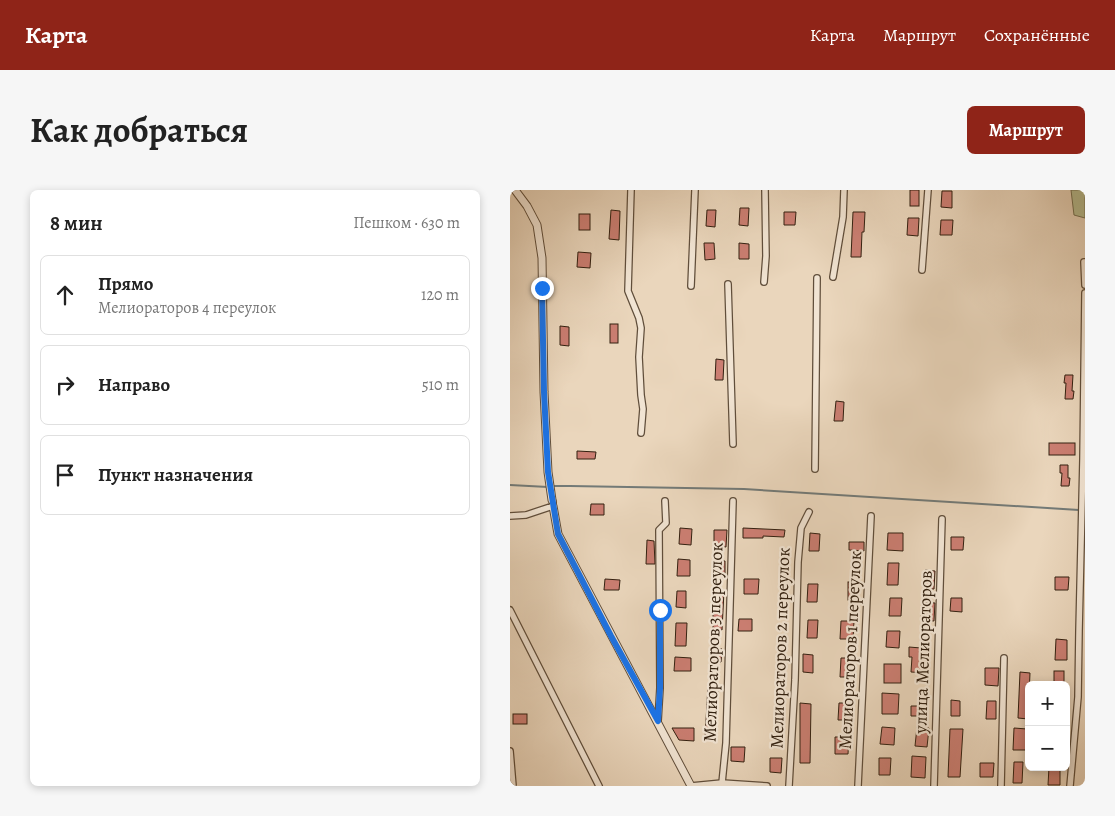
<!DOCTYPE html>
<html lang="ru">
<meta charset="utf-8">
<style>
body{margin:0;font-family:Alegreya,serif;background:#f6f6f6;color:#222}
.controls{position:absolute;right:15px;bottom:15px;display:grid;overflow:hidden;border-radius:8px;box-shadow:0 2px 8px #0003}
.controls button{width:45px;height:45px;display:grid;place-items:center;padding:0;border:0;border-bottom:1px solid #e0e0e0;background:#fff;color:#222;font:25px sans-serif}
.stop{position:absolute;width:15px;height:15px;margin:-11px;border:4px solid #1a73e8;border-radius:50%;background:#fff}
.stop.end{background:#1a73e8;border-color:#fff;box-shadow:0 1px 5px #0008}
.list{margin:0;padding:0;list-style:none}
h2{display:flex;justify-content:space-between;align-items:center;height:65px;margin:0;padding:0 20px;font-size:21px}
h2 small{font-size:16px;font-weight:400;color:#767676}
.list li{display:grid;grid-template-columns:32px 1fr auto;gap:15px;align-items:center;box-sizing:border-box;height:80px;margin:0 10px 10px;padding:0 10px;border:1px solid #e0e0e0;border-radius:8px}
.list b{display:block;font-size:19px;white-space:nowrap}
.list p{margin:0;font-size:16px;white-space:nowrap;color:#767676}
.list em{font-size:16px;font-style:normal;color:#767676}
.icon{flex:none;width:28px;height:28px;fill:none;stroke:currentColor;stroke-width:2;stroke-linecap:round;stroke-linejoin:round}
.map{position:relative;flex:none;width:575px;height:596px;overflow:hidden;border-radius:8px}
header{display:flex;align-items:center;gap:30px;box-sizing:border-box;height:70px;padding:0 25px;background:#8f2418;color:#fff}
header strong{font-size:24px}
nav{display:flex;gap:28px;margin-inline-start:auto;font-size:18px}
.intro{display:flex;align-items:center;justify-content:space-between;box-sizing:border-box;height:120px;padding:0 30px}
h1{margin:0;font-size:35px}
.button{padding:12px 22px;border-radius:8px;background:#8f2418;color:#fff;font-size:18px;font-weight:700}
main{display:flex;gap:30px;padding:0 30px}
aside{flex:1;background:#fff;border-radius:8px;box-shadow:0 2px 8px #0003}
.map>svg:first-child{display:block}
.green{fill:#b6be92;stroke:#746f51}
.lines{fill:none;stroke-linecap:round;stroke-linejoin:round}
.stream{stroke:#737a77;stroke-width:2}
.building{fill:#cb7e72;stroke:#322010}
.minor-casing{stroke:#604e3b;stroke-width:8}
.tertiary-casing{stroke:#604e3b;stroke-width:9}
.minor{stroke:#f1e4d3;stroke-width:5.5}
.tertiary{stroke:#f1e4d3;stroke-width:7}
.route{stroke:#1a73e8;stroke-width:6}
.labels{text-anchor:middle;stroke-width:4.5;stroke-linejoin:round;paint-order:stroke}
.street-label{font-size:18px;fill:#322010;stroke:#f1e4d3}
</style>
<header>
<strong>Карта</strong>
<nav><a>Карта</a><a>Маршрут</a><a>Сохранённые</a></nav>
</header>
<div class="intro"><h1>Как добраться</h1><a class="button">Маршрут</a></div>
<main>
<aside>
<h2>8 мин<small>Пешком · 630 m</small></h2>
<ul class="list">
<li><svg class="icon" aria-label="ahead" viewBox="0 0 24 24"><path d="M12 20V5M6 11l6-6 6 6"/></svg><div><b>Прямо</b><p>Мелиораторов 4 переулок</p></div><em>120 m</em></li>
<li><svg class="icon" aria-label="right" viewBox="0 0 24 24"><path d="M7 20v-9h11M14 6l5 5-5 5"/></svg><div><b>Направо</b></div><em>510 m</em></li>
<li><svg class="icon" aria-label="arrive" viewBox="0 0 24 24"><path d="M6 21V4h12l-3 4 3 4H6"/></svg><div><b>Пункт назначения</b></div></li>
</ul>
</aside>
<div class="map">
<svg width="575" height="596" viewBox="0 0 575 596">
<rect width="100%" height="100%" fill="#ead6bc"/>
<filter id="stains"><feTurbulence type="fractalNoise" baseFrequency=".004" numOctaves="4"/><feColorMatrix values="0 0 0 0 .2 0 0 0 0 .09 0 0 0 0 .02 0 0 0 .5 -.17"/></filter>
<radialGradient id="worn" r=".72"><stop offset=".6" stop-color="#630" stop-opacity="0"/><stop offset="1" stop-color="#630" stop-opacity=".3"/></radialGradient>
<polygon class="green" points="561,0 575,0 575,28 564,25"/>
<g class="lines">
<g class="stream">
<polyline points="0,295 38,297"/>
<polyline points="42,296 60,296 234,299 569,320"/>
</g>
</g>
<g class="building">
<rect x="400" y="0" width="9" height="16"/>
<polygon points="432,1 442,1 442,18 431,17"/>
<polygon points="230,18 239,18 238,36 229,35"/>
<polygon points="101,20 110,21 109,50 99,49"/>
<polygon points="197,20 206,20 205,37 196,36"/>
<polygon points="274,22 286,22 285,35 274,35"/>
<polygon points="343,22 355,22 354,42 352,42 351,67 341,67"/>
<rect x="69" y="24" width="11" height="16"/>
<polygon points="398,28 409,28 408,46 397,45"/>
<polygon points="431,30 443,30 442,45 430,45"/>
<polygon points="194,53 204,53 205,69 195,70"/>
<polygon points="229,53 239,54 239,69 229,69"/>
<polygon points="68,62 81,63 80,78 67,77"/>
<rect x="100" y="134" width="8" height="19"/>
<polygon points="50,136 59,137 59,156 50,155"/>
<polygon points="206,169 214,170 213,190 205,190"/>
<polygon points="555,185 563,185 562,201 564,201 563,209 555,209 556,193 554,193"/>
<polygon points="326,211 334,212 333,231 324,231"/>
<rect x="539" y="253" width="26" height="12"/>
<polygon points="67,261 86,262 85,269 67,269"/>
<polygon points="550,275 558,275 558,288 560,288 559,296 551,296 552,283 550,283"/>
<polygon points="81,314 94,314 94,325 80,325"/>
<polygon points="170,338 182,339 181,355 169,354"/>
<polygon points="233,338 275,340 274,347 253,346 253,348 233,348"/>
<polygon points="204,340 217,340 216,357 204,356"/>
<polygon points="300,343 310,344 309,361 299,361"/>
<polygon points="378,343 393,343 393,361 377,360"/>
<polygon points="441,347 454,347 453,360 441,360"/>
<polygon points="137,350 144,351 145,374 136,374"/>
<polygon points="339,352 354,352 354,361 339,360"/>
<polygon points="168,369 180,370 180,386 167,386"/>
<polygon points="205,371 215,371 215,389 204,388"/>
<polygon points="378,373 389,373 388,395 377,395"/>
<polygon points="415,380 425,381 424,399 414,399"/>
<polygon points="545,387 559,387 558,400 545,400"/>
<polygon points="95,389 110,390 109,400 94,400"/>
<polygon points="234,389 249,389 248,404 234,404"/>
<rect x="338" y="392" width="10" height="18"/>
<polygon points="298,394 308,394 307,412 297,412"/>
<polygon points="167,401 176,401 176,418 166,417"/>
<polygon points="203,401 214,401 212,440 203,439"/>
<polygon points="380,408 392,408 391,426 379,426"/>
<polygon points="441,408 452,408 452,422 440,421"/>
<polygon points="412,412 425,413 424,431 411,430"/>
<polygon points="229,429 242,429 242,441 228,441"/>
<polygon points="298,430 308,430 307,448 297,448"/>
<polygon points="331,431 344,431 343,449 330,449"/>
<polygon points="166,433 177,433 176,456 165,456"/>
<polygon points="377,441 390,441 389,458 376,457"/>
<polygon points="546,449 557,450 557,470 545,470"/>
<polygon points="399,457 411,458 411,474 418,474 417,483 401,482 402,467 399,467"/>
<polygon points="201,458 212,459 211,472 200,472"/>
<polygon points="293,464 303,465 303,483 293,482"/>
<polygon points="165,467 181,468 181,481 164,481"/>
<polygon points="331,468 343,468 342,487 330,487"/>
<rect x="374" y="474" width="17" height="19"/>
<polygon points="475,478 489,478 488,496 475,495"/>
<rect x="544" y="481" width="10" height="14"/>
<polygon points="510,482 520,483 518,529 508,528"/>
<polygon points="198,496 208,496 205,549 195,548"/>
<polygon points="372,503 389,504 388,524 372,524"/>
<polygon points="441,510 450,511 450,526 441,526"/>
<polygon points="477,511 486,511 486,529 476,529"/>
<polygon points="290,513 301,514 300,573 290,573"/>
<polygon points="329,513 340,513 340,530 328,530"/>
<polygon points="401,516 416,516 415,526 401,526"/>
<rect x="3" y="524" width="14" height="10"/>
<polygon points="372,537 385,538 384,555 370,554"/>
<polygon points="407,537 419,538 417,557 405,556"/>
<polygon points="162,538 184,538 184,551 169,550"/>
<polygon points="504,538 517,539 516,560 503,560"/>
<polygon points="440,539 453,539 450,587 438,587"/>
<polygon points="325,547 339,547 338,564 325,564"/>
<polygon points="221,557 235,557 234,572 221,571"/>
<polygon points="402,566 416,567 415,588 401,587"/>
<polygon points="260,568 272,568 271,583 260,582"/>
<polygon points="369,568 381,568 380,585 369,585"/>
<polygon points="504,572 513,572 512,593 503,593"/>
<polygon points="470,573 484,573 483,587 470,587"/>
<polygon points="539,577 550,577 550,595 538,595"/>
</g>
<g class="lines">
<defs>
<g id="minor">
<polyline points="121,0 118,101 129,128 131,138 129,167 131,205 133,219 131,243"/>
<polyline points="574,72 575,95"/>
<polyline points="412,80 418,0"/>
<polyline points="323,87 333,27 334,0"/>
<polyline points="254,92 256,66 255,0"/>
<polyline points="218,94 223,254"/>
<polyline points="181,96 185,0"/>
<polyline points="305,279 307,88"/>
<polyline points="0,326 16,325 43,316 43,312"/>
<polyline points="0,420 89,596"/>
<polyline points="148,531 150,498 149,340 156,333 155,311"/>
<polyline points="0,561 3,596"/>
<polyline points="212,593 216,553 223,311"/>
<polyline points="181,596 212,593 257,596"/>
<polyline points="279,596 285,490 288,372 291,338 299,322"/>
<polyline points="348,596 361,326"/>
<polyline points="424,596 432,329"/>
<polyline points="491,596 494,468"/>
<polyline points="560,596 568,507 569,441 573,269 575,103"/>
</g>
<g id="tertiary">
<polyline points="5,0 17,16 27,35 32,68 34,202 38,282 42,310"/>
<polyline points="43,316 48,344 181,596"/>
</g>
</defs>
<use href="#minor" class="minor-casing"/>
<use href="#tertiary" class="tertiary-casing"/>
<use href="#minor" class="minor"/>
<use href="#tertiary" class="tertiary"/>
</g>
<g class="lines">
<polyline class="route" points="32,98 34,202 38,282 48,344 101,446 148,531 150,498 150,420"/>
</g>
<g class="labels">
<g class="street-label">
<text transform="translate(203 452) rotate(-88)" y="6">Мелиораторов 3 переулок</text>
<text transform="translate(270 458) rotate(-88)" y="6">Мелиораторов 2 переулок</text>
<text transform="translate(340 460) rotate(-87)" y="6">Мелиораторов 1 переулок</text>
<text transform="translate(413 462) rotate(-88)" y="6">улица Мелиораторов</text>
</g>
</g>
<rect width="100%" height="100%" filter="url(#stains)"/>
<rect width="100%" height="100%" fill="url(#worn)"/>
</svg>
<div class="controls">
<button>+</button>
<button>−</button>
</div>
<div class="stop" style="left:150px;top:420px"></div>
<div class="stop end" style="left:32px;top:98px"></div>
</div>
</main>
